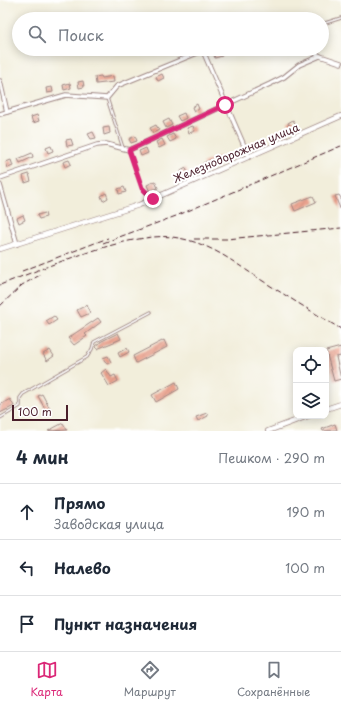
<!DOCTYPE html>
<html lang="ru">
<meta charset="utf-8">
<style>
body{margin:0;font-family:"Playpen Sans",sans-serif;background:#f2f2f3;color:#1f2937}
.controls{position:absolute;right:12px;bottom:12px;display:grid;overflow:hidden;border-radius:8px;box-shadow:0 2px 10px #0003}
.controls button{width:36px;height:36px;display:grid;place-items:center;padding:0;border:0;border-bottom:1px solid #e0e1e3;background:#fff;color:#1f2937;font:20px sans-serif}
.scale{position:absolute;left:12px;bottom:10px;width:56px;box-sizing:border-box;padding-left:4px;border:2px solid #4a1f2b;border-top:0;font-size:11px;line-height:14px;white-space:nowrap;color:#4a1f2b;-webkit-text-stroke:3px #fff;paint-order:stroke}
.stop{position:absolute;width:12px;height:12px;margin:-9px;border:3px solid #db2777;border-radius:50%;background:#fff}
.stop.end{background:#db2777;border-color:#fff;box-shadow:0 1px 4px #0008}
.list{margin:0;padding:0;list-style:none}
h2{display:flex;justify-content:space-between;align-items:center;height:52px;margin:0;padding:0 16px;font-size:17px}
h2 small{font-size:13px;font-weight:400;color:#747a83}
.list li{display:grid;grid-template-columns:26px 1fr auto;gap:12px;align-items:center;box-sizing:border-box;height:56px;padding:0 16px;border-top:1px solid #e0e1e3}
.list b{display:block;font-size:15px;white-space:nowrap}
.list p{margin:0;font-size:13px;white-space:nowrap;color:#747a83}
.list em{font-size:13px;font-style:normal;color:#747a83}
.icon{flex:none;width:22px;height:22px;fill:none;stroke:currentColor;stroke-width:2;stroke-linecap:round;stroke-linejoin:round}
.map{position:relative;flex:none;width:341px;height:431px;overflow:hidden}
.search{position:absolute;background:#fff;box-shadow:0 2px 10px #0003;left:12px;right:12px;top:12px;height:44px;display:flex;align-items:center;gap:10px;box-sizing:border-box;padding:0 14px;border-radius:22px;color:#747a83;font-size:15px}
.sheet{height:220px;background:#fff}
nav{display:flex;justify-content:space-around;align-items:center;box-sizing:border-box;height:56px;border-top:1px solid #e0e1e3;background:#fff;font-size:11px;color:#747a83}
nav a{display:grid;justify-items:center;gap:2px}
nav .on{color:#db2777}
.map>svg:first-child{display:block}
.building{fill:url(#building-hatch)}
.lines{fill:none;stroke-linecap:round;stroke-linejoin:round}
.service-casing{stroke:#9e8683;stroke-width:3.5}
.minor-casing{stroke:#9e8683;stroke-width:5.5}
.tertiary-casing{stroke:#9e8683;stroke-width:6}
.service{stroke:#fff;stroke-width:1.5}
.minor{stroke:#fff;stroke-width:3.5}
.tertiary{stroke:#fff;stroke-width:4.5}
.rail{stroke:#4a1f2b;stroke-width:1;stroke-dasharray:6 3;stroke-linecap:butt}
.route{stroke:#db2777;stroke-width:5}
.labels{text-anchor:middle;stroke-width:4;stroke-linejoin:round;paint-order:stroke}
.street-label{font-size:11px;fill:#4a1f2b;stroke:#fff}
</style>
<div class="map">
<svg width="341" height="431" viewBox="0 0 341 431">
<defs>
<pattern id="building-hatch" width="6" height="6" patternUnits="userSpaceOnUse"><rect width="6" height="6" fill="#eca490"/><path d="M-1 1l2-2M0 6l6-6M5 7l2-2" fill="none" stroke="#c18576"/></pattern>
</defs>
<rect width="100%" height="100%" fill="#fff"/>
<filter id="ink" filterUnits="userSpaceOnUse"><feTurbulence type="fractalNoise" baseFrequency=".025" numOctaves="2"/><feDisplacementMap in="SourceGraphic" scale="8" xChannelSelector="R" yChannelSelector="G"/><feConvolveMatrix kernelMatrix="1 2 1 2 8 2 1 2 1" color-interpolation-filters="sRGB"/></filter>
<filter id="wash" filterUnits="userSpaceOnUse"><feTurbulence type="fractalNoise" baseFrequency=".012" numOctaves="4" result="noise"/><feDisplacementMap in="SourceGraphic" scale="16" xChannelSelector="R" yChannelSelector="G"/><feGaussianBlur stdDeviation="0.9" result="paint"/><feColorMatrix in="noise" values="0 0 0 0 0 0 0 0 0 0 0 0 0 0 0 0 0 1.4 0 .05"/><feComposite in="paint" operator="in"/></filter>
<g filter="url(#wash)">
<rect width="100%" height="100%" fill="#f2eedb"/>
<g id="blocks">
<g class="building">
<polygon points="220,50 222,56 215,58 213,53"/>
<polygon points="162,74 164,78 158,81 156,77"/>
<polygon points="101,76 102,78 113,76 114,82 96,84 95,77"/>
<polygon points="83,81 84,87 79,88 78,82"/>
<polygon points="70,83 71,88 64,90 63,85"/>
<polygon points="52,87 53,92 47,93 46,88"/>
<polygon points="197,104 199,109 194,112 192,107"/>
<polygon points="184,113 186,118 180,121 177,116"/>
<polygon points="37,115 39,121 33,123 31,117"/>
<polygon points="169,119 172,125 166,128 163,122"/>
<polygon points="293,120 297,127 291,130 288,123"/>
<polygon points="156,125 159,130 153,133 150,128"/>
<polygon points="193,126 195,131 189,133 187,128"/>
<polygon points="109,127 110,133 104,135 103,128"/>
<polygon points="93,132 96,138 91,139 88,134"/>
<polygon points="173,134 176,139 170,142 167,137"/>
<polygon points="135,136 137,141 131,143 129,139"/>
<polygon points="71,139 73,145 67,146 66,140"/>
<polygon points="162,139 165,145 159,148 156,142"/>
<polygon points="51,146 53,151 48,153 46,148"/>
<polygon points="146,148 148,153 141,156 139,151"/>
<polygon points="32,153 33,157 20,163 18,159"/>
<polygon points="220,156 222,161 206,169 203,163"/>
<polygon points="11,160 13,166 8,168 6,162"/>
<polygon points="69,160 71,164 65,167 63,162"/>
<polygon points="186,168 188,174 183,176 181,171"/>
<polygon points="29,174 31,181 25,183 23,176"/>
<polygon points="155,181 158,188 150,192 147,185"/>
<polygon points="124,187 126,192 119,194 118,189"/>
<polygon points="106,193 108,198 103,201 101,196"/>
<polygon points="339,195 341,198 341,211 335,196"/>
<polygon points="313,196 316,202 295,211 292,204"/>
<polygon points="45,213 46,217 39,219 37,215"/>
<polygon points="23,215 25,220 19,223 17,218"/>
<polygon points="87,305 90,313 81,317 77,310"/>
<polygon points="54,316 57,320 49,325 46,321"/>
<polygon points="98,318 101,322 85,334 87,336 74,345 68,338"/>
<polygon points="118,333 121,339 97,349 96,346 100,343 100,342"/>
<polygon points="164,340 167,347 136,363 133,356"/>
<polygon points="341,347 341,356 336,357 341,379 334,381 326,351"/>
<polygon points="127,348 129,352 120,357 118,353"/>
<polygon points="50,350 54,356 47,361 43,354"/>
<polygon points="108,356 111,362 107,364 103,358"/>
<polygon points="106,369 111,377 115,375 118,381 109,386 101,373"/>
<polygon points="176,382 179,389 156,402 152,395"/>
<polygon points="42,394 51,411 47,413 38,396"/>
<polygon points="10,399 14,406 0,413 0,405"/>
<polygon points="207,413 208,416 198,421 196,417"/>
<polygon points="63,423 67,430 48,431"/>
<polygon points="335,424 337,430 323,431 322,429"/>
</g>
</g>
</g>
<g filter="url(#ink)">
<use href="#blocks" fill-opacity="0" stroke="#9e8683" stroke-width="1"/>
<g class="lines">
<defs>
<g id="service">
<polyline points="322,24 341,18"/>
<polyline points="107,98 123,148"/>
<polyline points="129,150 142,188 152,198"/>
<polyline points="0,418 20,406 20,398 23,394 87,357 92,349 94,342 151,312"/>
</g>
<g id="minor">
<polyline points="307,49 320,56"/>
<polyline points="203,51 249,157"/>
<polyline points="0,81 7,112"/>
<polyline points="0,114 66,95 107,98 117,86 207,49"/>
<polyline points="0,178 97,145 106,144 129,150 270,84 284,77 299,65 320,56 341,63"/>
<polyline points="0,185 17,244"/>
</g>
<g id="tertiary">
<polyline points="0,249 139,205 341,116"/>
<polyline points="326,409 341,404"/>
<polyline points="268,431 308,416"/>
</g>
</defs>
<use href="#service" class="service-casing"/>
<use href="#minor" class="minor-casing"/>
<use href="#tertiary" class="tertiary-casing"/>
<use href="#service" class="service"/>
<use href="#minor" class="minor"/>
<use href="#tertiary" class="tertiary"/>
<g class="rail">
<polyline points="194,239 227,239 341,228"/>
<polyline points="103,243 176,216 341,146"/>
<polyline points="22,271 108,238"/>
<path d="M 0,285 C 41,269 129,232 172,237 C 211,242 234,263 266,283 C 291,299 316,314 341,329"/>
<polyline points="0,306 22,285 40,275"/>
</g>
</g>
</g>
<g class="lines" filter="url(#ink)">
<polyline class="route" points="153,199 142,188 129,150 225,105"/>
</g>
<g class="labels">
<g class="street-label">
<text transform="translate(236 153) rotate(-23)" y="4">Железнодорожная улица</text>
</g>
</g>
</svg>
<div class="controls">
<button><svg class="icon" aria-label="locate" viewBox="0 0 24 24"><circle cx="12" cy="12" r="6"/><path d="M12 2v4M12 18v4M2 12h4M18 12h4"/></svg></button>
<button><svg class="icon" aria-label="layers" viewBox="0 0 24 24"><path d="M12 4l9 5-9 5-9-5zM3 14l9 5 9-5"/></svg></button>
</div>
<div class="scale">100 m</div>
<div class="stop" style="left:225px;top:105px"></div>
<div class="stop end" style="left:153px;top:199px"></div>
<div class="search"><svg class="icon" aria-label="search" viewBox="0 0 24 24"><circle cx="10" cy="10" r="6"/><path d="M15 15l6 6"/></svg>Поиск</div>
</div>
<section class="sheet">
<h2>4 мин<small>Пешком · 290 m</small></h2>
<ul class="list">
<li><svg class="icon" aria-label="ahead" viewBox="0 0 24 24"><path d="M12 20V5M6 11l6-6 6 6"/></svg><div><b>Прямо</b><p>Заводская улица</p></div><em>190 m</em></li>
<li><svg class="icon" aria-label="left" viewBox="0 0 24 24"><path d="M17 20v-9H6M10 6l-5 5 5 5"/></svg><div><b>Налево</b></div><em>100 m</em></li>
<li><svg class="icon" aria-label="arrive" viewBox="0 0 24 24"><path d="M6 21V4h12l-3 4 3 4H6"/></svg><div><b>Пункт назначения</b></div></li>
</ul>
</section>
<nav>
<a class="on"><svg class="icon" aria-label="map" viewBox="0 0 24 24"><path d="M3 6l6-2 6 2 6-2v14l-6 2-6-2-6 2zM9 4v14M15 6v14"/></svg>Карта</a>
<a><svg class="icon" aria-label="directions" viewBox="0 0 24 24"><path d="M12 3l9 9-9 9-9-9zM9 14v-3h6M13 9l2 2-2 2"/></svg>Маршрут</a>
<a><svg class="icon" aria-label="saved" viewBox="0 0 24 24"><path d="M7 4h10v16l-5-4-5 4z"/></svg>Сохранённые</a>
</nav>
